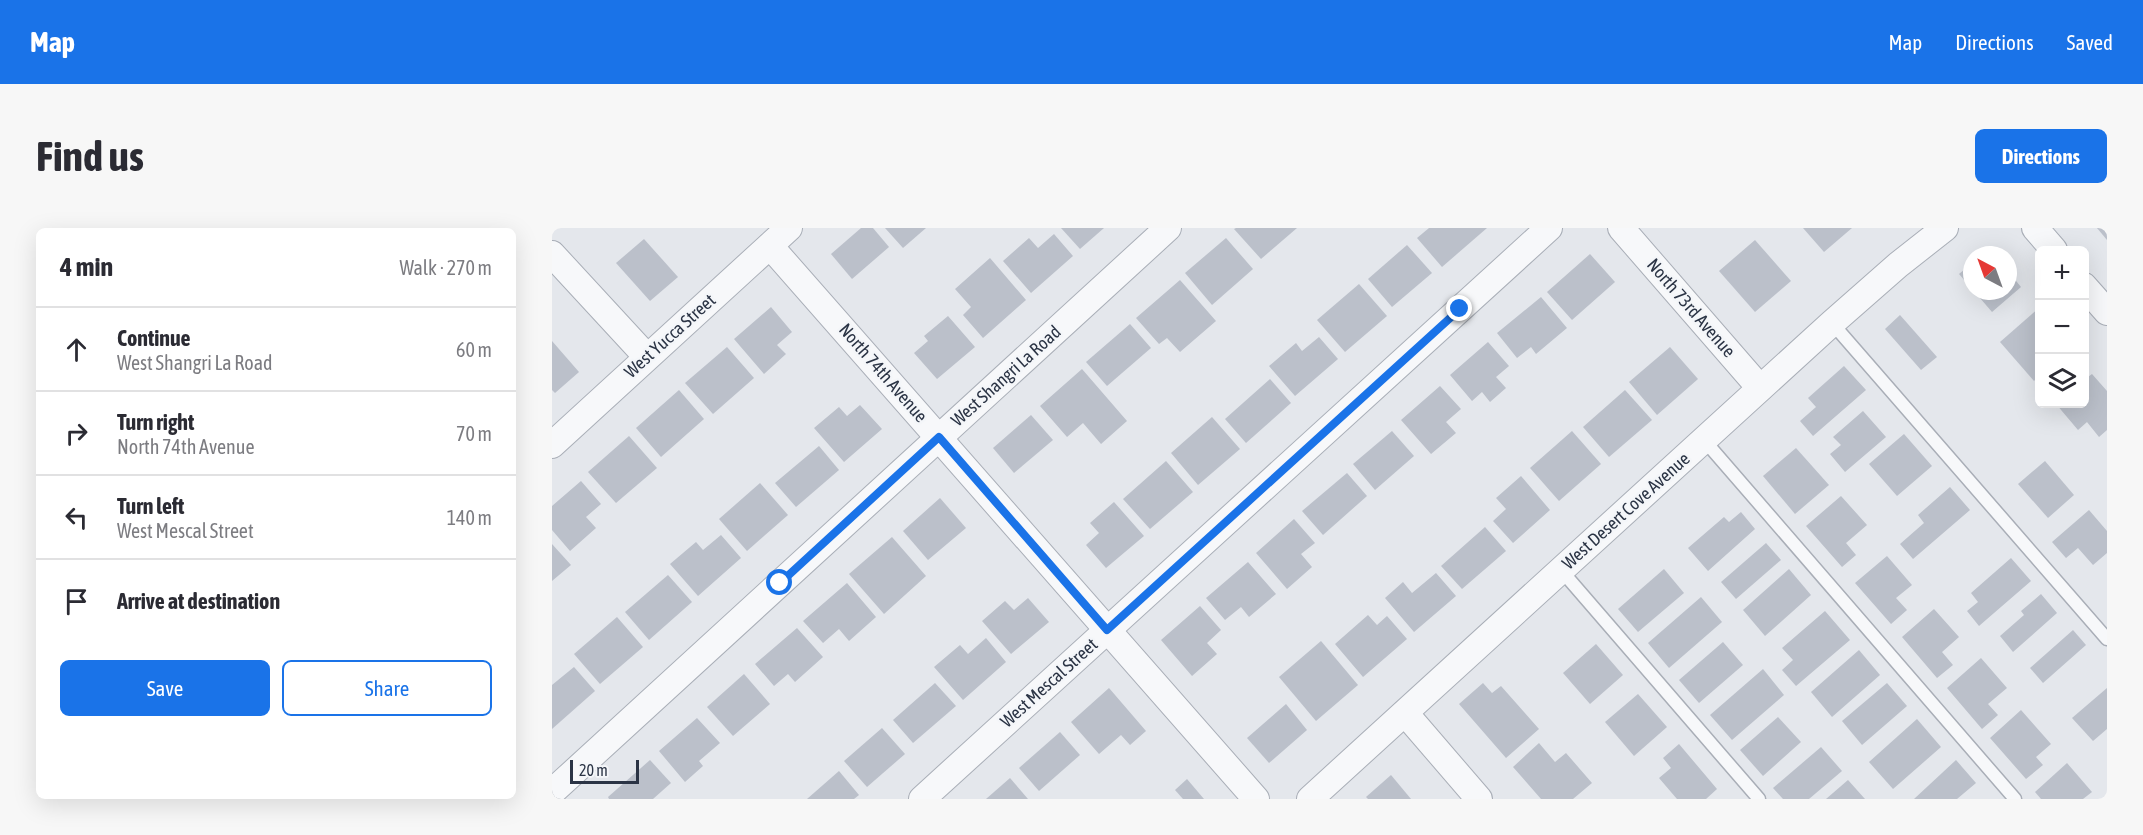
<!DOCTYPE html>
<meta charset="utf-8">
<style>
body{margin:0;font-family:"Asap Condensed",sans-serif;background:#f7f7f7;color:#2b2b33}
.controls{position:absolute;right:18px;top:18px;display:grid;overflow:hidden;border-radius:9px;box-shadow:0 6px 24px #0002}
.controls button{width:54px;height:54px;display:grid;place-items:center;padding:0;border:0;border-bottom:2px solid #e1e1e2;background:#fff;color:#2b2b33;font:30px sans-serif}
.compass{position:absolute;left:1411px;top:18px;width:54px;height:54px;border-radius:50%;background:#fff;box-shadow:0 6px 24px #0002;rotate:319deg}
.scale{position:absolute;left:18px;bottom:15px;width:69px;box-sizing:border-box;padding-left:6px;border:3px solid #2b3445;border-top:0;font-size:16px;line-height:21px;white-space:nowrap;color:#2b3445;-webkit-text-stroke:4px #f4f6f9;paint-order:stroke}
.stop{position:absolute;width:18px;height:18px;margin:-14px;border:4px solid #1a73e8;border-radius:50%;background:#fff}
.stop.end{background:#1a73e8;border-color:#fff;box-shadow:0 2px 6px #0008}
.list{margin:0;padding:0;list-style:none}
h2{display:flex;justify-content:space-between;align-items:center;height:78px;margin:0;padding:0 24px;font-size:26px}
h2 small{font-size:20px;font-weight:400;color:#7c7c81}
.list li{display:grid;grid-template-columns:39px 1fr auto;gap:18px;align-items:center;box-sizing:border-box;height:84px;padding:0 24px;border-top:2px solid #e1e1e2}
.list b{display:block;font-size:22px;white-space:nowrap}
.list p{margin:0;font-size:20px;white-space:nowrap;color:#7c7c81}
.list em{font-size:20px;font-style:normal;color:#7c7c81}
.actions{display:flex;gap:12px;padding:18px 24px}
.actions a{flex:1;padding:14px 0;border:2px solid #1a73e8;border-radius:9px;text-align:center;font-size:21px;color:#1a73e8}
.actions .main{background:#1a73e8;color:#fff}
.icon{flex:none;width:33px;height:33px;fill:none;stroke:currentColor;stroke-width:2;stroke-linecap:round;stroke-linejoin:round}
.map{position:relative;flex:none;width:1555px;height:571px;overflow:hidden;border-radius:9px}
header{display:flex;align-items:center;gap:36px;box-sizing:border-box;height:84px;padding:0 30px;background:#1a73e8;color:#fff}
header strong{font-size:28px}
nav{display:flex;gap:33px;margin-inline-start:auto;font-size:21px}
.intro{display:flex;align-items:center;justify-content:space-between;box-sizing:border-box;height:144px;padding:0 36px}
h1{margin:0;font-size:42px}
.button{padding:15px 27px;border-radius:9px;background:#1a73e8;color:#fff;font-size:21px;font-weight:700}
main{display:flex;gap:36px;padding:0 36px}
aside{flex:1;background:#fff;border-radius:9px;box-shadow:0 6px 24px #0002}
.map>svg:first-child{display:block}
.building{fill:#bbc0ca}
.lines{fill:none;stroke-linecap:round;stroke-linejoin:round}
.lane-casing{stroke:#a9aeb7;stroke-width:15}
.street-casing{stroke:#a9aeb7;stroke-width:28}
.lane{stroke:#f7f8fa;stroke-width:12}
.street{stroke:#f7f8fa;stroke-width:26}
.route{stroke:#1a73e8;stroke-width:8}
.labels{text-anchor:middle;stroke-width:5;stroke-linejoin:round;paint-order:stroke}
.street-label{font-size:18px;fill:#2b3445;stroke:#f4f6f9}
</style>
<header>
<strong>Map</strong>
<nav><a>Map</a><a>Directions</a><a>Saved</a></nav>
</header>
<div class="intro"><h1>Find us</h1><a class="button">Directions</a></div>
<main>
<aside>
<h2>4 min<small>Walk · 270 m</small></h2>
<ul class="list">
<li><svg class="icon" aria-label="ahead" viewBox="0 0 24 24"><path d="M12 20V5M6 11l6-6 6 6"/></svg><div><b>Continue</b><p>West Shangri La Road</p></div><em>60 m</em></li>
<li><svg class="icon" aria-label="right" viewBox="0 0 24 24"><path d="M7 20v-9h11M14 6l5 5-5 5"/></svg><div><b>Turn right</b><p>North 74th Avenue</p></div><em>70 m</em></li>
<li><svg class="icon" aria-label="left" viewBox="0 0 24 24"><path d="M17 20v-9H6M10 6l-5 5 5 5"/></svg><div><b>Turn left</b><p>West Mescal Street</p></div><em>140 m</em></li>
<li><svg class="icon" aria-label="arrive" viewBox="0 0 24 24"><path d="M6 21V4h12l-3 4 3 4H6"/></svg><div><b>Arrive at destination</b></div></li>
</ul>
<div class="actions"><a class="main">Save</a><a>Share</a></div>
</aside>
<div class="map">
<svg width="1555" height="571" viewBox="0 0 1555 571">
<rect width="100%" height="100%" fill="#e4e7ec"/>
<g class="building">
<polygon points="309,0 321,0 337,19 300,51 279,26"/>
<polygon points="333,0 374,0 351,20"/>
<polygon points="509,0 552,0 528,21"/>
<polygon points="684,0 745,0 709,31 682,1"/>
<polygon points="877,0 935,0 890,39 865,10"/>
<polygon points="1251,0 1300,0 1272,24"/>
<polygon points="1545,0 1555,0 1555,12"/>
<polygon points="502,6 521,28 479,65 451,33 477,10 486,20"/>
<polygon points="674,10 701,41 660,77 633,45"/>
<polygon points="92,11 126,49 98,73 64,35"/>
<polygon points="1203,12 1239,53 1203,84 1167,43"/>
<polygon points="855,17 880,45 840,79 816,51"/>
<polygon points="1038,26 1063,54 1020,92 995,64"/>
<polygon points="438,30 474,72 431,110 411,87 419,79 403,61"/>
<polygon points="1420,35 1420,61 1407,46"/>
<polygon points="1456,43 1469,59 1440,84 1422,63 1456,63"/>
<polygon points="628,52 664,93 628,124 615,110 607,116 584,90"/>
<polygon points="807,56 835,88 793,124 765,92"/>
<polygon points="989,69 1015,100 984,126 979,119 965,130 945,105"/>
<polygon points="219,79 240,104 225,117 234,126 212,146 182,111"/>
<polygon points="1488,79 1488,147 1482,153 1448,114"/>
<polygon points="1348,87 1385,129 1369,142 1333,101"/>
<polygon points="396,88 423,119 385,151 362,125 376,113 372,108"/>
<polygon points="578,96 599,120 555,158 534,134"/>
<polygon points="767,109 786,131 743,168 717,138 744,115 750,123"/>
<polygon points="0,113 27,144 3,165 0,162"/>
<polygon points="936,114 957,138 944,149 954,160 938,174 930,164 920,173 898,147"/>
<polygon points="175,119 202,150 161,186 133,155"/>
<polygon points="1118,119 1146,151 1105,187 1077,154"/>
<polygon points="1292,138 1314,162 1261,208 1248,193 1264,179 1256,170"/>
<polygon points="530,141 575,193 549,216 531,195 515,209 488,178"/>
<polygon points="1540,146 1555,163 1555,202 1547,209 1535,194 1526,202 1504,176 1532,176 1532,152"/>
<polygon points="718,151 739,175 694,215 673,191"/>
<polygon points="888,158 909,181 894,194 904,205 879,226 849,192"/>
<polygon points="127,162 152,191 109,229 84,200"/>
<polygon points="1073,162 1100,192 1057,229 1031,199"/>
<polygon points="308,177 330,201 292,234 262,200 287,179 295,188"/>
<polygon points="1311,183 1334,209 1293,244 1278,226 1289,217 1281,209"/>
<polygon points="479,187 501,212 462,245 441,220"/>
<polygon points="660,189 688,221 646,257 619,225"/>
<polygon points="840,203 862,228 823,262 801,236"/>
<polygon points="1020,203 1049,236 1007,273 978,240"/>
<polygon points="1352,206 1380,238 1345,268 1317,236"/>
<polygon points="77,208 105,240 64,275 36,244"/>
<polygon points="267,218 287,242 244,279 223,255"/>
<polygon points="1244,220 1277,257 1243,286 1211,248"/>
<polygon points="614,233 641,264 598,301 571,271"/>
<polygon points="1493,233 1522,267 1496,290 1466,256"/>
<polygon points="795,245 815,268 771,307 750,283"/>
<polygon points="969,248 998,282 961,315 941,293 954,281 944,270"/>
<polygon points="29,253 49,276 34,289 44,300 18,323 0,302 0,278"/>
<polygon points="208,255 236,287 195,323 167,291"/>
<polygon points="1398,259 1418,282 1361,331 1348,316 1372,295 1366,287"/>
<polygon points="1289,268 1315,297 1294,315 1304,327 1290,339 1254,298"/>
<polygon points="388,270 414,300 376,332 351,303"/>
<polygon points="562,274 592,308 554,340 534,317 547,305 538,295"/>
<polygon points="1537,282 1555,303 1555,325 1541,337 1526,320 1514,330 1500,314"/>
<polygon points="1189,284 1203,301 1156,343 1136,320 1172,289 1177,294"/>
<polygon points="742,291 763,315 749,326 760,339 735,361 704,325"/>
<polygon points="933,299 954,323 910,361 889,338"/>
<polygon points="169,307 189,330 146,368 118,336 144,314 151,322"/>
<polygon points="340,309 374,348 332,386 297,346"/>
<polygon points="1214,315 1229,332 1184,371 1169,354"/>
<polygon points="0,316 19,337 0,353"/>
<polygon points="1335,328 1360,357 1344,370 1355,382 1339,396 1303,355"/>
<polygon points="1459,330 1479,353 1427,398 1415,383 1426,374 1419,365"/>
<polygon points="696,334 724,366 697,389 689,379 673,392 654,370"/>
<polygon points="1112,341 1132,365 1086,404 1066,381"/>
<polygon points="1237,341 1259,367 1213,408 1191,382"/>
<polygon points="884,345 904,368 862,404 833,370 851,354 860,365"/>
<polygon points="116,347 140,374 97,412 73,384"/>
<polygon points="295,355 324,389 297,413 287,401 271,415 251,393"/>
<polygon points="1489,366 1505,385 1461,424 1448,408 1472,387 1469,383"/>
<polygon points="1149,369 1170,394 1117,440 1096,415"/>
<polygon points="476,370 497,394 459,426 430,393 453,373 462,382"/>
<polygon points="648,378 669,402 655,415 665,426 640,448 609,412"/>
<polygon points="1382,381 1407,409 1390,424 1401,437 1385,450 1350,409"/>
<polygon points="1273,383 1298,412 1244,458 1230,442 1241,432 1230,420"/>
<polygon points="816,387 825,397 835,388 855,411 811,449 783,416"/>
<polygon points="65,389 91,419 48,456 22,426"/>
<polygon points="245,400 271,429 243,454 236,446 222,458 203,436"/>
<polygon points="1521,402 1534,417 1491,455 1478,440"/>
<polygon points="434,410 454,434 411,472 382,439 408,417 416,426"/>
<polygon points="769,413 806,457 764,493 727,449"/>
<polygon points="1171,414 1191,437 1147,475 1127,452"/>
<polygon points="1044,416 1071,447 1038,476 1011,445"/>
<polygon points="1307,422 1328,447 1280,489 1259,464"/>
<polygon points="1429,430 1455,460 1436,476 1446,487 1430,501 1395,460"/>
<polygon points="22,439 43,463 0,501 0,457"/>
<polygon points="1211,441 1232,467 1180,512 1158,487"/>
<polygon points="192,446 218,476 181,508 155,479"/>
<polygon points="383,455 404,478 361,515 341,492"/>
<polygon points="931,455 940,465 949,458 987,501 954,530 907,476"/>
<polygon points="1335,455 1355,478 1310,517 1290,493"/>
<polygon points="557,460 594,503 578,517 569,507 547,526 519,494"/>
<polygon points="1555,460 1555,501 1541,513 1520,490"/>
<polygon points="1086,466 1115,499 1082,528 1053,494"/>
<polygon points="734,476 755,502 717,535 695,510"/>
<polygon points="1469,482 1499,516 1484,529 1491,537 1474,551 1438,510"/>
<polygon points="1226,489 1249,514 1211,548 1188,522"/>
<polygon points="145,490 168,515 147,533 151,538 133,554 107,523"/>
<polygon points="1365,491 1389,519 1341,561 1317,534"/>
<polygon points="330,500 353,526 315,559 292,533"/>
<polygon points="508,504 528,527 487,563 467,540"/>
<polygon points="987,515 1003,534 1014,525 1040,555 1021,571 989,571 961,539"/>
<polygon points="1127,516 1165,561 1154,571 1125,571 1107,550 1119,540 1111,530"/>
<polygon points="1269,519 1290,543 1257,571 1231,571 1221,560"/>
<polygon points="98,532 119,555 101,571 57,571 56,569"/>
<polygon points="1404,532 1424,555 1405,571 1362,571"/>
<polygon points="1515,535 1540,564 1531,571 1489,571 1483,564"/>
<polygon points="287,543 307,567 302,571 255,571"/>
<polygon points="839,547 859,571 816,571 814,569"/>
<polygon points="458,550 476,571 434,571"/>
<polygon points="635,551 652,571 631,571 623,562"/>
<polygon points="1296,552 1313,571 1274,571"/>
</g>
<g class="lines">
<defs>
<g id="lane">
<polyline points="1280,95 1555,411"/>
<polyline points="1152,212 1463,571"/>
<polyline points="1009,342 1207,571"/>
</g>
<g id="street">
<polyline points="1069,0 1208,160"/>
<polyline points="1483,0 1502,22"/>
<polyline points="218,18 704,571"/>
<polyline points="0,26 95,129"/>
<polyline points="1532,58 1555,84"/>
<polyline points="0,217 237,0"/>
<polyline points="853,485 927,571"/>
<polyline points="0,564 616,0"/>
<polyline points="370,571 997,0"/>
<polyline points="758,571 1280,95 1346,37 1393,0"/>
</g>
</defs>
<use href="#lane" class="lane-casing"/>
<use href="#street" class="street-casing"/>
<use href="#lane" class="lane"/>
<use href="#street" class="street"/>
</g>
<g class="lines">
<polyline class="route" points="228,355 387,209 555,402 908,81"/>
</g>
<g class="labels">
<g class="street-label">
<text transform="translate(1139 80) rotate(49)" y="6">North 73rd Avenue</text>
<text transform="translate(118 108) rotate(-42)" y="6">West Yucca Street</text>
<text transform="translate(331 145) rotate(49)" y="6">North 74th Avenue</text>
<text transform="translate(454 148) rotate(-42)" y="6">West Shangri La Road</text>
<text transform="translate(1074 283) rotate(-42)" y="6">West Desert Cove Avenue</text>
<text transform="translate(497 455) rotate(-42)" y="6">West Mescal Street</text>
</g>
</g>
</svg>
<div class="controls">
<button>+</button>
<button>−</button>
<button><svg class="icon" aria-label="layers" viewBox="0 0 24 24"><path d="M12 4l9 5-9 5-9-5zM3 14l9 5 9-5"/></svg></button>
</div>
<svg class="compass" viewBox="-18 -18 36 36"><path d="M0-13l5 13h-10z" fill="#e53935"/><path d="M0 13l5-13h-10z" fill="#7c7c81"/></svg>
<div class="scale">20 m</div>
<div class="stop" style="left:228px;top:355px"></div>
<div class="stop end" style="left:908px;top:81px"></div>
</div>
</main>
